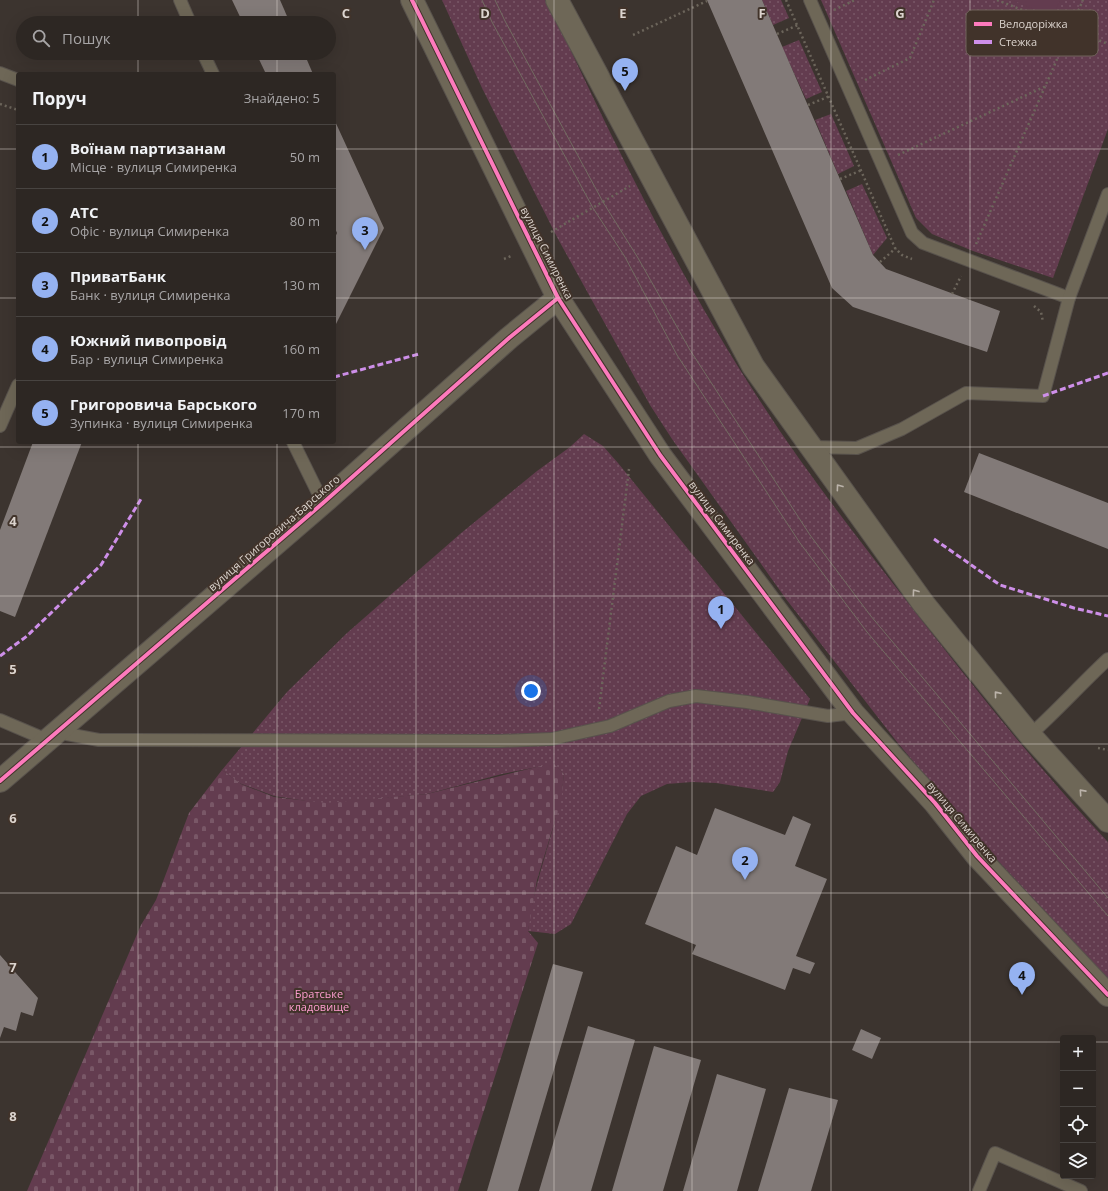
<!DOCTYPE html>
<html lang="uk">
<meta charset="utf-8">
<style>
body{margin:0;font-family:"Open Sans",sans-serif;background:#393330;color:#f1f3f6}
.controls{position:absolute;right:12px;bottom:12px;display:grid;overflow:hidden;border-radius:4px;box-shadow:0 4px 16px #0002}
.controls button{width:36px;height:36px;display:grid;place-items:center;padding:0;border:0;border-bottom:1px solid #484441;background:#2d2723;color:#f1f3f6;font:20px sans-serif}
.you{position:absolute;left:531px;top:691px;width:14px;height:14px;margin:-10px;border:3px solid #fff;border-radius:50%;background:#1a73e8;box-shadow:0 0 0 6px #1a73e833}
.badge{display:grid;place-items:center;width:26px;height:26px;border-radius:50%;background:#95b2f1;color:#111;font-size:13px;font-weight:700}
.pin{position:absolute;translate:-50% -33px;filter:drop-shadow(0 1px 2px #0008)}
.pin::after{content:'';position:absolute;top:21px;width:14px;height:12px;background:inherit;clip-path:polygon(0 0,100% 0,50% 100%)}
.list{margin:0;padding:0;list-style:none}
h2{display:flex;justify-content:space-between;align-items:center;height:52px;margin:0;padding:0 16px;font-size:17px}
h2 small{font-size:13px;font-weight:400;color:#a7a5a6}
.list li{display:grid;grid-template-columns:26px 1fr auto;gap:12px;align-items:center;box-sizing:border-box;height:64px;padding:0 16px;border-top:1px solid #484441}
.list b{display:block;font-size:15px;white-space:nowrap}
.list p{margin:0;font-size:13px;white-space:nowrap;color:#a7a5a6}
.list em{font-size:13px;font-style:normal;color:#a7a5a6}
.icon{flex:none;width:22px;height:22px;fill:none;stroke:currentColor;stroke-width:2;stroke-linecap:round;stroke-linejoin:round}
.map{position:relative;flex:none;width:1108px;height:1191px;overflow:hidden}
.search{position:absolute;background:#2d2723;box-shadow:0 4px 16px #0002;left:16px;top:16px;width:320px;height:44px;display:flex;align-items:center;gap:10px;box-sizing:border-box;padding:0 14px;border-radius:22px;color:#a7a5a6;font-size:15px}
.panel{position:absolute;background:#2d2723;box-shadow:0 4px 16px #0002;left:16px;top:72px;width:320px;height:372px;border-radius:4px}
.map>svg:first-child{display:block}
.green{fill:url(#green-dots)}
.cemetery{fill:url(#cemetery-stones)}
.pitch{fill:#633c4f}
.building{fill:#827a78}
.lines{fill:none;stroke-linecap:round;stroke-linejoin:round}
.service-casing{stroke:#58524c;stroke-width:14}
.tertiary-casing{stroke:#58524c;stroke-width:24}
.path{stroke:#6c655b;stroke-width:2.5;stroke-dasharray:2 3;stroke-linecap:butt}
.service{stroke:#6e6757;stroke-width:12}
.tertiary{stroke:#6e6757;stroke-width:22}
.tram{stroke:#726b61;stroke-width:1}
.quiet{stroke:#ce8fe9;stroke-width:3;stroke-dasharray:6 3;stroke-linecap:butt}
.cycleway-casing{stroke:#41332a;stroke-width:6}
.cycleway{stroke:#fd7abc;stroke-width:4}
.oneway{stroke:#bbb3aa}
.grid{fill:none;stroke:#dcd4ce;stroke-width:1;stroke-opacity:0.55}
.labels{text-anchor:middle;stroke-width:4;stroke-linejoin:round;paint-order:stroke}
.street-label{font-size:11px;fill:#dcd4ce;stroke:#41332a}
.park-label{font-size:11px;fill:#fe9dd0;stroke:#41332a}
.key{fill:#41332a;stroke:#70635b;stroke-width:1}
.key-label{font-size:11px;fill:#dcd4ce}
.grid-label{font-size:13px;text-anchor:middle;font-weight:bold;fill:#dcd4ce;stroke:#41332a;stroke-width:4;stroke-linejoin:round;paint-order:stroke}
</style>
<div class="map">
<svg width="1108" height="1191" viewBox="0 0 1108 1191">
<defs>
<pattern id="green-dots" width="8" height="8" patternUnits="userSpaceOnUse"><rect width="8" height="8" fill="#633c4f"/><path d="M2 2h.1M6 6h.1" fill="none" stroke="#795767" stroke-width="1.8" stroke-linecap="round"/></pattern>
<pattern id="cemetery-stones" width="16" height="16" patternUnits="userSpaceOnUse"><rect width="16" height="16" fill="#633c4f"/><path d="M2 7V4a2 2 0 0 1 4 0v3zM10 15v-3a2 2 0 0 1 4 0v3z" fill="#795767"/></pattern>
</defs>
<rect width="100%" height="100%" fill="#3c342f"/>
<g class="green">
<path d="M 442,0 L 547,0 C 611,137 677,274 760,401 C 803,468 853,532 902,595 C 968,680 1034,764 1108,842 L 1108,979 L 988,850 L 897,742 L 786,599 L 672,439 L 650,405 L 558,239 L 482,88 Z"/>
<polygon points="762,0 781,0 789,18 773,25"/>
<polygon points="821,0 1108,0 1108,129 1053,278 973,251 932,234 916,218"/>
<polygon points="799,40 822,92 806,99 782,47"/>
<polygon points="831,114 854,166 838,174 815,120"/>
<polygon points="862,184 887,238 873,255 846,191"/>
<path d="M 584,434 L 603,446 L 618,463 L 810,699 L 788,751 L 780,782 L 773,792 L 716,783 L 692,782 L 667,784 L 641,796 L 627,814 L 571,924 L 555,934 L 528,931 C 534,877 558,828 564,774 L 553,764 L 502,774 L 427,794 L 325,804 L 274,796 L 239,783 L 222,770 L 287,692 L 347,633 L 460,534 L 537,471 L 570,447 Z"/>
</g>
<polygon class="cemetery" points="553,763 564,774 561,801 537,880 528,931 538,943 458,1191 27,1191 141,925 156,900 189,813 222,770 241,784 274,797 326,803 427,794"/>
<polygon class="pitch" points="1012,0 1060,0 1053,17"/>
<g class="building">
<polygon points="232,0 280,0 290,23 243,23"/>
<polygon points="707,0 762,0 873,255 886,269 1000,311 987,352 853,307 832,288"/>
<polygon points="256,53 304,53 313,74 266,74"/>
<polygon points="334,119 384,228 334,328 334,240 337,233 334,226"/>
<polygon points="33,442 82,442 15,617 0,611 0,530"/>
<polygon points="979,453 1108,503 1108,549 964,492"/>
<polygon points="715,808 785,835 793,816 811,824 795,866 827,879 796,956 815,963 810,974 793,968 785,990 692,954 696,945 645,924 676,846 697,855"/>
<polygon points="0,955 38,998 33,1016 21,1012 16,1031 4,1027 0,1038"/>
<polygon points="553,964 583,972 518,1191 487,1191"/>
<polygon points="588,1026 635,1040 591,1191 539,1191"/>
<polygon points="861,1029 881,1038 872,1059 852,1050"/>
<polygon points="654,1046 701,1060 663,1191 612,1191"/>
<polygon points="717,1074 766,1089 737,1191 683,1191"/>
<polygon points="789,1088 838,1100 811,1191 758,1191"/>
</g>
<g class="lines">
<defs>
<g id="service">
<polyline points="180,0 190,23"/>
<polyline points="810,0 912,233 923,243 1069,298"/>
<polyline points="203,53 213,74"/>
<polyline points="0,73 18,80"/>
<polyline points="0,426 18,385"/>
<polyline points="293,442 323,503"/>
<polyline points="811,447 857,448 902,429 966,393 1043,396 1069,298 1108,194"/>
<polyline points="0,720 47,740"/>
<polyline points="56,732 99,740 124,740 499,741 552,739 610,726 669,701 696,696 747,702 828,716 853,713"/>
<path d="M 1030,735 C 1057,711 1081,684 1108,659"/>
<polyline points="979,1191 995,1153 1081,1191"/>
</g>
<g id="tertiary">
<polyline points="412,0 558,298 660,455 853,713 935,803 977,856 1108,995"/>
<polyline points="557,0 753,366 923,603 1030,735 1108,821"/>
<polyline points="0,781 323,503 509,338 558,298"/>
</g>
</defs>
<use href="#service" class="service-casing"/>
<use href="#tertiary" class="tertiary-casing"/>
<g class="path">
<polyline points="786,0 895,248 902,255 912,259"/>
<polyline points="997,0 1108,44"/>
<polyline points="834,10 855,0"/>
<polyline points="777,34 798,25"/>
<polyline points="633,35 707,1"/>
<polyline points="865,80 910,58 934,0"/>
<polyline points="0,104 18,110"/>
<polyline points="808,105 830,96"/>
<polyline points="898,155 1046,86"/>
<polyline points="840,179 862,170"/>
<polyline points="551,232 630,186"/>
<polyline points="976,244 1083,0"/>
<polyline points="504,259 511,256"/>
<polyline points="880,262 896,248"/>
<polyline points="952,294 961,276"/>
<polyline points="1034,306 1041,312 1043,322"/>
<polyline points="599,709 629,469"/>
<polyline points="1098,748 1108,750"/>
</g>
<use href="#service" class="service"/>
<use href="#tertiary" class="tertiary"/>
<g class="tram">
<polyline points="482,0 492,22 593,208 625,257 677,355 800,543 867,632 1108,916"/>
<polyline points="495,0 505,21 603,202 638,258 690,350 810,535 870,615 1108,898"/>
</g>
<g class="quiet">
<polyline points="334,377 419,354"/>
<polyline points="1043,396 1108,373"/>
<polyline points="934,539 1000,585 1074,608 1108,616"/>
<polyline points="0,656 27,636 101,565 141,499"/>
</g>
<defs>
<g id="cycleway">
<polyline points="412,0 558,298 660,455 853,713 935,803 977,856 1108,995"/>
<polyline points="0,781 323,503 509,338 558,298"/>
</g>
</defs>
<use href="#cycleway" class="cycleway-casing"/>
<use href="#cycleway" class="cycleway"/>
</g>
<defs><path id="oneway-chevron" d="M-2-3.5L2.5 0L-2 3.5" fill="none" stroke-width="1.6" stroke-linecap="round" stroke-linejoin="round"/></defs>
<g class="oneway">
<use href="#oneway-chevron" transform="translate(839 487) rotate(-126)"/>
<use href="#oneway-chevron" transform="translate(915 592) rotate(-126)"/>
<use href="#oneway-chevron" transform="translate(997 694) rotate(-129)"/>
<use href="#oneway-chevron" transform="translate(1082 792) rotate(-132)"/>
</g>
<path class="grid" d="M 138,0 L 138,23M 277,0 L 277,23M 416,0 L 416,1191M 554,0 L 554,1191M 692,0 L 692,1191M 831,0 L 831,1191M 970,0 L 970,1191M 138,53 L 138,74M 277,53 L 277,74M 0,149 L 18,149M 334,149 L 1108,149M 0,298 L 18,298M 334,298 L 1108,298M 138,442 L 138,1191M 277,442 L 277,1191M 0,447 L 1108,447M 0,596 L 1108,596M 0,744 L 1108,744M 0,893 L 1108,893M 0,1042 L 1063,1042M 1093,1042 L 1108,1042"/>
<g class="labels">
<g class="street-label">
<text transform="translate(547 253) rotate(63)" y="4">вулиця Симиренка</text>
<text transform="translate(722 523) rotate(53)" y="4">вулиця Симиренка</text>
<text transform="translate(274 533) rotate(-41)" y="4">вулиця Григоровича-Барського</text>
<text transform="translate(962 822) rotate(50)" y="4">вулиця Симиренка</text>
</g>
<g class="park-label">
<text x="319" y="998">Братське<tspan x="319" dy="13">кладовище</tspan></text>
</g>
</g>
<rect x="966" y="10" width="132" height="46" rx="6" class="key"/>
<rect x="974" y="22" width="18" height="4" fill="#fd7abc"/>
<rect x="974" y="40" width="18" height="4" fill="#ce8fe9"/>
<g class="key-label">
<text x="999" y="28">Велодоріжка</text>
<text x="999" y="46">Стежка</text>
</g>
<g class="grid-label">
<text x="346" y="18">C</text>
<text x="485" y="18">D</text>
<text x="623" y="18">E</text>
<text x="762" y="18">F</text>
<text x="900" y="18">G</text>
<text x="13" y="526">4</text>
<text x="13" y="674">5</text>
<text x="13" y="823">6</text>
<text x="13" y="972">7</text>
<text x="13" y="1121">8</text>
</g>
</svg>
<div class="controls">
<button>+</button>
<button>−</button>
<button><svg class="icon" aria-label="locate" viewBox="0 0 24 24"><circle cx="12" cy="12" r="6"/><path d="M12 2v4M12 18v4M2 12h4M18 12h4"/></svg></button>
<button><svg class="icon" aria-label="layers" viewBox="0 0 24 24"><path d="M12 4l9 5-9 5-9-5zM3 14l9 5 9-5"/></svg></button>
</div>
<div class="you"></div>
<div class="pin badge" style="left:721px;top:629px">1</div>
<div class="pin badge" style="left:745px;top:880px">2</div>
<div class="pin badge" style="left:365px;top:250px">3</div>
<div class="pin badge" style="left:1022px;top:995px">4</div>
<div class="pin badge" style="left:625px;top:91px">5</div>
<div class="search"><svg class="icon" aria-label="search" viewBox="0 0 24 24"><circle cx="10" cy="10" r="6"/><path d="M15 15l6 6"/></svg>Пошук</div>
<section class="panel">
<h2>Поруч<small>Знайдено: 5</small></h2>
<ul class="list">
<li><span class="badge">1</span><div><b>Воїнам партизанам</b><p>Місце · вулиця Симиренка</p></div><em>50 m</em></li>
<li><span class="badge">2</span><div><b>АТС</b><p>Офіс · вулиця Симиренка</p></div><em>80 m</em></li>
<li><span class="badge">3</span><div><b>ПриватБанк</b><p>Банк · вулиця Симиренка</p></div><em>130 m</em></li>
<li><span class="badge">4</span><div><b>Южний пивопровід</b><p>Бар · вулиця Симиренка</p></div><em>160 m</em></li>
<li><span class="badge">5</span><div><b>Григоровича Барського</b><p>Зупинка · вулиця Симиренка</p></div><em>170 m</em></li>
</ul>
</section>
</div>
